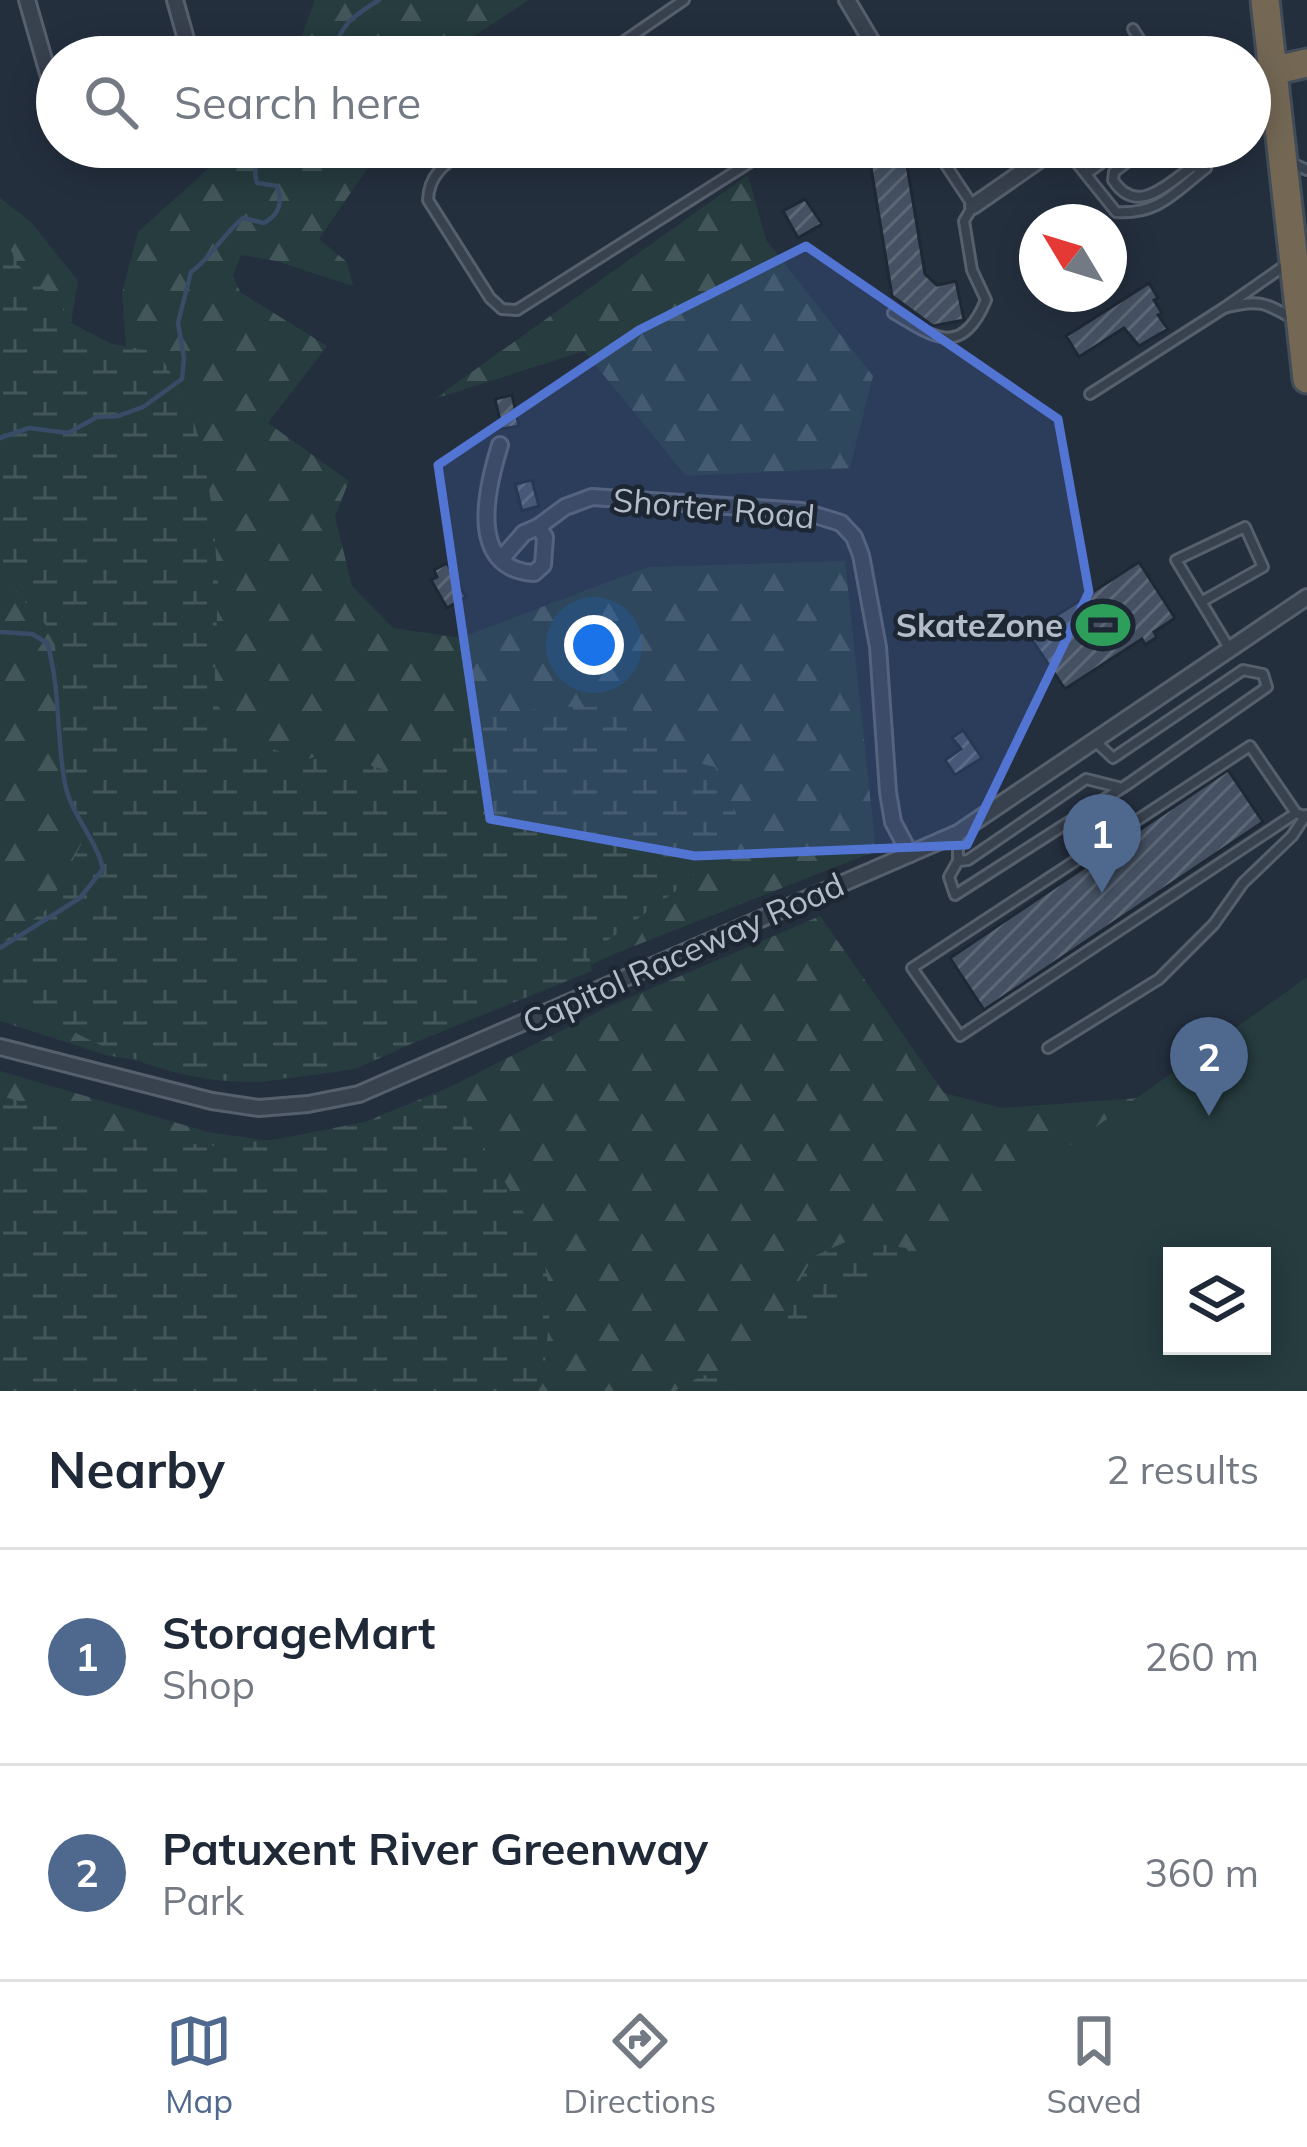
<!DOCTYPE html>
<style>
body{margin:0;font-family:Mulish,sans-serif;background:#f2f2f3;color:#1f2937}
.controls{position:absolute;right:36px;bottom:36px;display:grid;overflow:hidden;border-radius:0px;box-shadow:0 6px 30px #0003}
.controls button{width:108px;height:108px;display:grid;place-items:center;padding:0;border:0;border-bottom:3px solid #e0e1e3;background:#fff;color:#1f2937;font:60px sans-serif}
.compass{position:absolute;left:1019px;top:204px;width:108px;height:108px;border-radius:50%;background:#fff;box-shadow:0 6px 30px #0003;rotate:308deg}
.you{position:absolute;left:594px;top:645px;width:42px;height:42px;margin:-30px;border:9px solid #fff;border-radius:50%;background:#1a73e8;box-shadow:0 0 0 18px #1a73e833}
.badge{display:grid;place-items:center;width:78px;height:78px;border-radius:50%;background:#4f688e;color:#fff;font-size:39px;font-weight:700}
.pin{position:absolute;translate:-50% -99px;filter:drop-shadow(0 3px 6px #0008)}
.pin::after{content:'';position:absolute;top:63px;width:42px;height:36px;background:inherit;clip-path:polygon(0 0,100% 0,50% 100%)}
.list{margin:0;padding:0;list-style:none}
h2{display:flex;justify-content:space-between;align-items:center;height:156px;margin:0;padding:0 48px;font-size:51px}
h2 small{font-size:39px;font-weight:400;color:#747a83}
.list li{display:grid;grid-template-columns:78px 1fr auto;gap:36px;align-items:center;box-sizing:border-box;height:216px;padding:0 48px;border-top:3px solid #e0e1e3}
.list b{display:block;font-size:45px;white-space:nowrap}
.list p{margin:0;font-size:39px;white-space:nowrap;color:#747a83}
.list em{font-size:39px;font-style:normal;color:#747a83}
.icon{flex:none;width:66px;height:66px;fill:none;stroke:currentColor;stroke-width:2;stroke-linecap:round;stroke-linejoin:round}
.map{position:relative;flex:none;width:1307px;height:1391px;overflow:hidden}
.search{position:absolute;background:#fff;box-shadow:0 6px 30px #0003;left:36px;right:36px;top:36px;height:132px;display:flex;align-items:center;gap:30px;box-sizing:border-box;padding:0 42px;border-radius:66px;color:#747a83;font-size:45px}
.sheet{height:588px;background:#fff}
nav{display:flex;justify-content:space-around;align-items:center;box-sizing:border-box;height:168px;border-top:3px solid #e0e1e3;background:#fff;font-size:33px;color:#747a83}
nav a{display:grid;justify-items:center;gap:6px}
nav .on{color:#4f688e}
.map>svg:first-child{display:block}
.forest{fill:url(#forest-firs);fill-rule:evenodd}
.wetland{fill:url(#wetland-marsh)}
.green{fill:#263c3f;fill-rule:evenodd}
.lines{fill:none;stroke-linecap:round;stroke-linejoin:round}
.stream{stroke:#394c67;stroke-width:4.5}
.building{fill:url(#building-hatch);stroke:#1f2835;stroke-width:3}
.lane-casing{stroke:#565f6c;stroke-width:14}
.street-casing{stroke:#565f6c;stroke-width:20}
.highway-casing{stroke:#434c59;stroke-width:33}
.lane{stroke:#38414e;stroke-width:8}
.street{stroke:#38414e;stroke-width:14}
.highway{stroke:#746855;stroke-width:27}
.marked{fill:#5274d3;fill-opacity:0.2;stroke:#5274d3;stroke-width:9;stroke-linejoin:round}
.labels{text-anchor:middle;stroke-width:9;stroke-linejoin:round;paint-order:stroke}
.street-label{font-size:33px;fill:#b4bcc9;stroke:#1d2633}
.poi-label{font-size:33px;font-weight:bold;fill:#b4bcc9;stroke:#1d2633;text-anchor:end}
</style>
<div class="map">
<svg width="1307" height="1391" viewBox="0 0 1307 1391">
<defs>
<pattern id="forest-firs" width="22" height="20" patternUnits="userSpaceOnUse" patternTransform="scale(3)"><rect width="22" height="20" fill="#263c3f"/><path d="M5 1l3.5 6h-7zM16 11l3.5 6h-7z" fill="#435659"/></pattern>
<pattern id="wetland-marsh" width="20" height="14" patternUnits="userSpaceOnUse" patternTransform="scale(3)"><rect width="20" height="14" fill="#263c3f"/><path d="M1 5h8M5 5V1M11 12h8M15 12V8" fill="none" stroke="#435659"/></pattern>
<pattern id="building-hatch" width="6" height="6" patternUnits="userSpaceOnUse" patternTransform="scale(3)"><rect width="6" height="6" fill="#455162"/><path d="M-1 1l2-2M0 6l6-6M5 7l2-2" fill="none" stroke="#5d6877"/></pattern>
</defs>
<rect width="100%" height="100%" fill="#242f3e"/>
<g class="forest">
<polygon points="315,0 529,0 442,57 294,57"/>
<polygon points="232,147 382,147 319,239 347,262 353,286 276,261 241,255 233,275 240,292 327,346 268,423 349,481 335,516 352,586 393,628 460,638 648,567 845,561 876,851 619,952 355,1069 262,1082 106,1055 0,1021 0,198 30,221 78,281 64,364 128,371 122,293 138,232"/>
<polygon points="748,175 766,240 873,376 850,468 686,476 584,351 434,399"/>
<path d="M 820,916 L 944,1093 L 1002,1108 L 1139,1098 L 1307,1028 L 1307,1391 L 0,1391 L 0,1071 L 208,1132 L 270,1141 L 355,1126 L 450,1087 L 608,1007 ZM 1172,1256 L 1262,1256 L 1262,1346 L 1172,1346 Z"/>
</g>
<g class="wetland">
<path d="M 0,229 L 19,266 L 64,309 L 69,322 L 112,344 L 158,352 L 186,399 L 201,444 L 213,513 L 218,585 L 214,701 L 240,736 L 303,761 L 328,752 L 390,772 C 469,707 534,704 632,708 L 671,756 L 715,767 L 739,820 L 688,882 L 589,954 L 592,971 L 356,1066 C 327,1069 300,1076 272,1080 C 177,1092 79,1038 0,990 L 0,944 L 47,909 L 85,837 L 67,786 L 54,634 L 0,574 Z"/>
<polygon points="433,1093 466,1118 540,1240 551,1298 545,1363 533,1391 0,1391 0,1096 31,1104 75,1125 122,1138 217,1146 278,1139 420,1111"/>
<polygon points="850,1240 906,1248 933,1284 970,1391 674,1391 701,1376 759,1366 783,1334 798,1283 814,1256"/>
</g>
<path class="green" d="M 1307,977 L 1307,1391 L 724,1391 ZM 1172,1256 L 1262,1256 L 1262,1346 L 1172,1346 Z"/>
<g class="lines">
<g class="stream">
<path d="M 335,57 C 336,26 355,15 379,0"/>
<path d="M 0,438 L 29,428 L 68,433 L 97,417 L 118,416 L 143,407 L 182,379 L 184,358 L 178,323 L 191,272 C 212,257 223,234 243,218 L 264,223 C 280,214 283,202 277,186 L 257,183 C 252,168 258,158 268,147"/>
<path d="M 0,632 L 32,634 L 47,643 C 61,689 56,737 65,784 C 71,815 96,838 103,869 L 80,898 L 0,948"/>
</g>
</g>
<g class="building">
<polygon points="877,147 904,147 925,274 937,285 956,281 964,320 933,326 892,296 868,149"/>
<polygon points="805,199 822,224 798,238 783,211"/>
<polygon points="1149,283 1158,298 1154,300 1162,313 1158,315 1168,329 1139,346 1124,328 1079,357 1066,336"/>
<polygon points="512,395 519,426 502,429 495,399"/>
<polygon points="532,480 539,506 522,511 515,484"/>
<polygon points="1139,562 1175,618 1154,632 1157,637 1145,645 1142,639 1065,689 1028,634"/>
<polygon points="447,563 466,597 447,608 431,580 437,577 434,570"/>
<polygon points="963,730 982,758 955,775 945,760 961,749 952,738"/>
<polygon points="1228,770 1263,822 984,1010 950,958"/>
</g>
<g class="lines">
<defs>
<g id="lane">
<polyline points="1133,29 1151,57"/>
<polyline points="601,57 684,0"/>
<path d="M 470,147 C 448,162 429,172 428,200 L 490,298 L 502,309 L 517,310 L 774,147"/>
<path d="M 1064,147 L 1116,212 C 1158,215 1174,193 1206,168 L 1202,147"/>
<path d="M 1147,147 L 1114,172 L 1113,180 C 1137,217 1167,184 1192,167 L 1206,168"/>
<polyline points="1289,162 1307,170"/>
<polyline points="1086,174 1123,147"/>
<path d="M 1287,264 L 1224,308 C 1258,299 1265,302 1295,320"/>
<path d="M 893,313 C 934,338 962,358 986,300 L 972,270 L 964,221 L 973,206 L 934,147"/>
<polyline points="1090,394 1224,308"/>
<polyline points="1201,602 1263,567 1245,527 1176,560 1229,648"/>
<polyline points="1296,813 960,1036 912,968 1250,746 1296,813 1307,817"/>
<polyline points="958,833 958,861 949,877 955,895 1128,784 1267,687 1263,674 1243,670 1113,758 1096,742"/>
<polyline points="958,861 968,860 1086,779 1118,787"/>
<polyline points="1048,1048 1159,979 1214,924 1243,883 1292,836 1306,815"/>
</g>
<g id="street">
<polyline points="27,0 57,105"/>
<polyline points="175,0 191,57"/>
<polyline points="847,0 881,57"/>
<polyline points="973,206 1058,147"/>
<path d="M 500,445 C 487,487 466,569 534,573 L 543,565 L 545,537 L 538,527 L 565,507 L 592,497 L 802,511 L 841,523 L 854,537 L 861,555 L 878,647 L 888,792 L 893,822 L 910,854"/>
<polyline points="501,559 524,533 538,527"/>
<polyline points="0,1047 212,1101 259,1108 308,1104 359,1094 958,833 1307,597"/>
</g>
<g id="highway">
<polyline points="1265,0 1307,379"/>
<polyline points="1272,71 1307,63"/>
</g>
</defs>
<use href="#lane" class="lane-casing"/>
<use href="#street" class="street-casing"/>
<use href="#highway" class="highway-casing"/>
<use href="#lane" class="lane"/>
<use href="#street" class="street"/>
<use href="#highway" class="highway"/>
</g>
<path class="marked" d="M 806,246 L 1058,419 L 1089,592 L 967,845 L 695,856 L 490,819 L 438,465 L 639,330 Z"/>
<defs>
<symbol id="stadium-bare" viewBox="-9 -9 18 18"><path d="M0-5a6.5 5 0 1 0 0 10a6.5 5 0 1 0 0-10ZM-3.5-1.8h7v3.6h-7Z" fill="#2e9e5b" stroke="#1d2633" stroke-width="2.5" paint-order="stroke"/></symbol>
</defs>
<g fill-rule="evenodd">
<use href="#stadium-bare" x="1065" y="587" width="76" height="76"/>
</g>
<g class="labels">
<g class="street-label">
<text transform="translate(714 508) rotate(5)" y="12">Shorter Road</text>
<text transform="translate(683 953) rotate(-24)" y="12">Capitol Raceway Road</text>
</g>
<g class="poi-label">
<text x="1063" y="637">SkateZone</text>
</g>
</g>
</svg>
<div class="controls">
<button><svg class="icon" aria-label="layers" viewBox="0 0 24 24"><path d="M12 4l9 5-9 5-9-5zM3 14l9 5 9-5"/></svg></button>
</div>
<svg class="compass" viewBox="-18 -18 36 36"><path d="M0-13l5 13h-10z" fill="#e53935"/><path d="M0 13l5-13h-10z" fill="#747a83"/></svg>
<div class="you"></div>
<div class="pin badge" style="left:1102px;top:893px">1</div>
<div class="pin badge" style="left:1209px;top:1116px">2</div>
<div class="search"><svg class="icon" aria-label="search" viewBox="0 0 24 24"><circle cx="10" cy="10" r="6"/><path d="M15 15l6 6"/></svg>Search here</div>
</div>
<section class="sheet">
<h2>Nearby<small>2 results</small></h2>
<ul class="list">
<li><span class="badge">1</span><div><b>StorageMart</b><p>Shop</p></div><em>260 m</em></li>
<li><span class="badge">2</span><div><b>Patuxent River Greenway</b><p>Park</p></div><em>360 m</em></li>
</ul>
</section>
<nav>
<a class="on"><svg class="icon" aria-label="map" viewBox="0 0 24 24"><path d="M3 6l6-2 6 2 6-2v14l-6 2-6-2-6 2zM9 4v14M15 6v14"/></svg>Map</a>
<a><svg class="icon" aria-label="directions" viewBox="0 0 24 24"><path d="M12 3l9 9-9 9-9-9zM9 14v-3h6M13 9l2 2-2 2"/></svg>Directions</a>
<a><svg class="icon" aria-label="saved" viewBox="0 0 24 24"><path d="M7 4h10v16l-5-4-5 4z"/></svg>Saved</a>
</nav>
